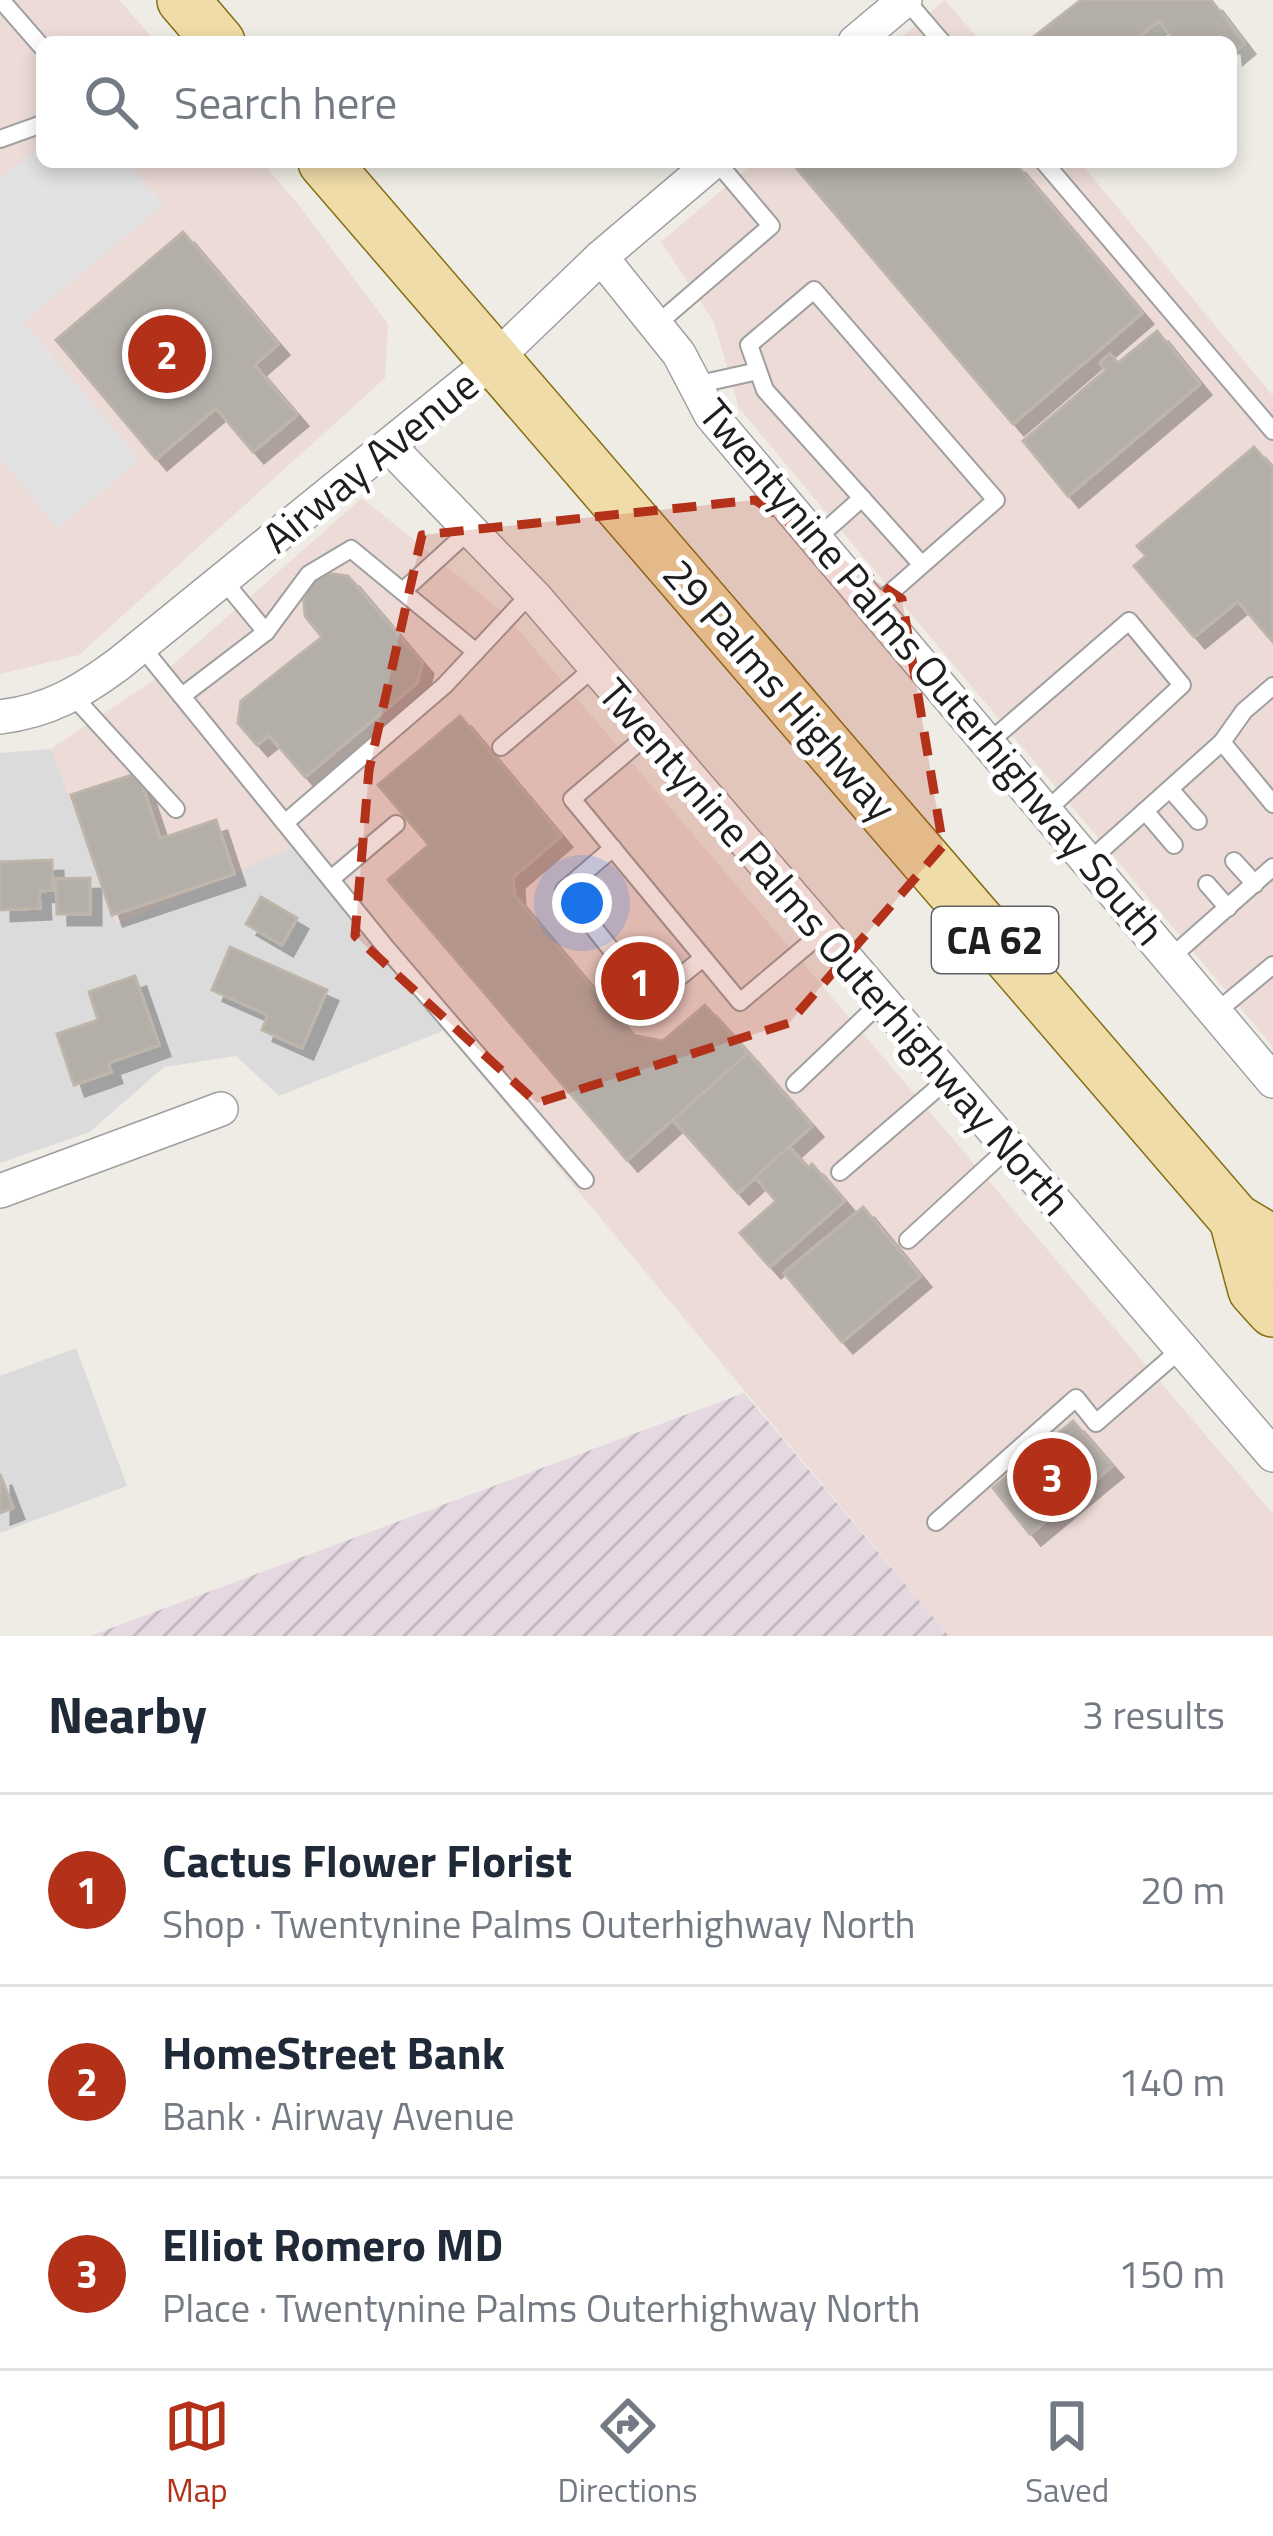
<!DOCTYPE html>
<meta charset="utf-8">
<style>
body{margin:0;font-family:"Titillium Web",sans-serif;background:#f2f2f3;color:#1f2937}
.you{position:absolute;left:582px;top:903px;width:42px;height:42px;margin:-30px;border:9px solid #fff;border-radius:50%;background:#1a73e8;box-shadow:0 0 0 18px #1a73e833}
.badge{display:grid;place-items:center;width:78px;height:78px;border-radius:50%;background:#b33019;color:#fff;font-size:39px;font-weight:700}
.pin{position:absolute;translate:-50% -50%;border:6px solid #fff;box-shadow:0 3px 12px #0006}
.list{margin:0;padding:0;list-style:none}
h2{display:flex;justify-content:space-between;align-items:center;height:156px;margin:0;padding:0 48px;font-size:51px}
h2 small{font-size:39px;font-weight:400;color:#747a83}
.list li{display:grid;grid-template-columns:78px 1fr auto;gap:36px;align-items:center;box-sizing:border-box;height:192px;padding:0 48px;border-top:3px solid #e0e1e3}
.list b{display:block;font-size:45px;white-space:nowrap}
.list p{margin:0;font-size:39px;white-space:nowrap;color:#747a83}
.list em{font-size:39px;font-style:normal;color:#747a83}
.icon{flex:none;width:66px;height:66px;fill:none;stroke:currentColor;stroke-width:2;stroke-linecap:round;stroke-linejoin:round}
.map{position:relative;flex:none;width:1273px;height:1636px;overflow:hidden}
.search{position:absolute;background:#fff;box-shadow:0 6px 18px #0003;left:36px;right:36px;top:36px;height:132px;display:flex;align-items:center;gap:30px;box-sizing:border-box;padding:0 42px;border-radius:18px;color:#747a83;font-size:45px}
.sheet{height:732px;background:#fff}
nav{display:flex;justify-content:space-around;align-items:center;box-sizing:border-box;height:168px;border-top:3px solid #e0e1e3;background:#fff;font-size:33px;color:#747a83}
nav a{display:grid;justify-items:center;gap:6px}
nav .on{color:#b33019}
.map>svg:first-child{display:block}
.residential{fill:#dcdbdb}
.commercial{fill:#ecdbd7}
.industrial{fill:url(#industrial-furrows)}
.parking{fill:#e2e2e2}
.building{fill:#b3aea8;stroke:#bdb5aa;stroke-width:3;filter:url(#shadow)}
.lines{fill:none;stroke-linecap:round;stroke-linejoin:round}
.lane-casing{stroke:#9f9f9f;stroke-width:20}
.street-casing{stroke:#9f9f9f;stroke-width:36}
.primary-casing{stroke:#857013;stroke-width:54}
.lane{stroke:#fff;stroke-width:16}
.street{stroke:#fff;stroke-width:33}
.primary{stroke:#f0dca8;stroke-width:51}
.marked{fill:#b33019;fill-opacity:0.2;stroke:#b33019;stroke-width:9;stroke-dasharray:24 15;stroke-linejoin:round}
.labels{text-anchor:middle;stroke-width:10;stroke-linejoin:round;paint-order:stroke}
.shield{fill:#fff;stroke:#626262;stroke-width:3}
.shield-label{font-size:39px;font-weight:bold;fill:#1e1e1e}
.street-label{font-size:42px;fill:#1e1e1e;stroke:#fff}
</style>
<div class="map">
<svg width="1273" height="1636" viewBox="0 0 1273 1636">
<defs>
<pattern id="industrial-furrows" width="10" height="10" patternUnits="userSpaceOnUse" patternTransform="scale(3)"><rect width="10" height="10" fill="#e6d8e1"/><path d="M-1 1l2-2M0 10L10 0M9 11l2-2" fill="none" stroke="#c5b9c1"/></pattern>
<filter id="shadow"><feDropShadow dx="11" dy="11" stdDeviation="0" flood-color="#0004"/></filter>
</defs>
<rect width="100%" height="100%" fill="#eeece5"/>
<g class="residential">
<polygon points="51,749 117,923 292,847 445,1030 279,1096 236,1056 164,1067 90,1132 0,1163 0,753"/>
<polygon points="76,1348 127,1486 0,1533 0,1376"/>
</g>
<g class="commercial">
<polygon points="0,0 119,0 156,42 42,42 42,162 262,162 298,204 388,324 385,378 79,655 0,674"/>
<polygon points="945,0 981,42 896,42"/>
<polygon points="755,162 1080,162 1273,396 1273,1047 739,408 714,322 661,242"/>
<polygon points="362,498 504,613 1273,1514 1273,1636 949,1636 292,848 117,924 51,749 160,676"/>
</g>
<polygon class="industrial" points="744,1393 949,1636 90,1636"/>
<polygon class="parking" points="42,144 42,162 126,162 164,204 24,322 140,460 58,528 0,458 0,179"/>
<g class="building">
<polygon points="1081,0 1211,0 1244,43 1232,53 1231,42 1176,42 1159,20 1131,42 1034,42 1031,39"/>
<polygon points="805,162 1014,162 1142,313 1013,424 797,169"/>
<polygon points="183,232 278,344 254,365 297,415 253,452 216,408 156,459 56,340"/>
<polygon points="1157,331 1200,384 1068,496 1023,441 1106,370 1100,363 1110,354 1118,363"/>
<polygon points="1254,447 1273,469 1273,642 1238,601 1194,637 1134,566 1146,556 1137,546"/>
<polygon points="324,573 348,576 422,663 417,683 305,777 269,735 257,745 238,723 241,701 322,637 305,616 303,589"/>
<polygon points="460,716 561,836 513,877 514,895 632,1035 663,1041 705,1005 748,1053 627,1160 388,880 429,845 378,785"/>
<polygon points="138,773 160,839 216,820 234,874 112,915 71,795"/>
<polygon points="52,860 53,890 39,891 40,908 0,910 0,862"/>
<polygon points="90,878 90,914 57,914 56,879"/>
<polygon points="261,897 297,918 282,945 246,924"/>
<polygon points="230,947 327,990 302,1048 262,1030 268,1015 212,990"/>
<polygon points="135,976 159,1045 108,1063 111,1072 74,1085 57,1034 98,1020 89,992"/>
<polygon points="748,1053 812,1126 738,1193 673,1120"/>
<polygon points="789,1147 808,1168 812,1164 844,1201 770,1267 740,1233 776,1201 755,1177"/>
<polygon points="863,1207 920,1276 842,1342 784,1273"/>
<polygon points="1073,1421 1112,1466 1030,1534 993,1488"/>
<polygon points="0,1474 13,1508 0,1513"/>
</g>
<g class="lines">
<defs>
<g id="lane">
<polyline points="1,0 42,47"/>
<polyline points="906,0 942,42"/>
<polyline points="0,139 42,124"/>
<polyline points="1044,162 1273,431"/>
<polyline points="656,325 771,226 717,162"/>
<polyline points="695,385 758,371"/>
<polyline points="816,539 862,498"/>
<polyline points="223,580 266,632"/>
<polyline points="403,591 472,528"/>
<polyline points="873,608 996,500 814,290 749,345 765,390 922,565"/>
<polyline points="141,646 388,950 585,1180"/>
<polyline points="182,696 266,632 309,574 351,549 476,652"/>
<polyline points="74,697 176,809"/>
<polyline points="651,732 572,799 740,1002 823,932"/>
<polyline points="1222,742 1244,711 1273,686"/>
<polyline points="988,743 1129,621 1182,685 1046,811"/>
<polyline points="501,747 595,667"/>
<polyline points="1170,789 1198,821"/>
<polyline points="1145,811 1174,845"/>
<polyline points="286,822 445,685 531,593"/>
<polyline points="613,848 564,890 651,1000 703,958"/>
<polyline points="1234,861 1255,884"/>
<polyline points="1088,862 1222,742 1273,804"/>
<polyline points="331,879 396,824"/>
<polyline points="1207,884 1228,908"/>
<polyline points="1169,959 1273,867"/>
<polyline points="1215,1013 1273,965"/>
<polyline points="795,1084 882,1001"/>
<polyline points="840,1172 949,1078"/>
<polyline points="908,1240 1008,1148"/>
<polyline points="936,1522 1076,1398 1096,1423 1181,1349"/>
</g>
<g id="street">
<polyline points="855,42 905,0"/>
<polyline points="601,257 679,354 711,415 1273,1081"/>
<polyline points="389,446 536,598 1273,1455"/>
<path d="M 0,717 C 49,711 81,692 120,663 L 495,359 L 601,257 L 713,162"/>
<polyline points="0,1191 221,1109"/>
</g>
<g id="primary">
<polyline points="183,0 219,42"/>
<polyline points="324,162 1235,1219 1273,1242"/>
<polyline points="1235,1219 1254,1290 1273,1311"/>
</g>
</defs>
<use href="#lane" class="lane-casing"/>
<use href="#street" class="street-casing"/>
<use href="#primary" class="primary-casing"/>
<use href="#lane" class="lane"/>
<use href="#street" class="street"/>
<use href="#primary" class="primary"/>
</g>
<path class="marked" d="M 755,500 L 902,599 L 943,846 L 789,1023 L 537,1103 L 355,936 L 369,770 L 422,535 Z"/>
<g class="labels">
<rect class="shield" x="932" y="907" width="126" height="66" rx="9"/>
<g class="shield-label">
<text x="995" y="954">CA 62</text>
</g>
<g class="street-label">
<text transform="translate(370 461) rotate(-39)" y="15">Airway Avenue</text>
<text transform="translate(932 672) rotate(50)" y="15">Twentynine Palms Outerhighway South</text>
<text transform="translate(780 690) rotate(49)" y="15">29 Palms Highway</text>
<text transform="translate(835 947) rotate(49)" y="15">Twentynine Palms Outerhighway North</text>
</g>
</g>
</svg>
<div class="you"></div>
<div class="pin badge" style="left:640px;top:981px">1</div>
<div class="pin badge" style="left:167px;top:354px">2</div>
<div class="pin badge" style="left:1052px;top:1477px">3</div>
<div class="search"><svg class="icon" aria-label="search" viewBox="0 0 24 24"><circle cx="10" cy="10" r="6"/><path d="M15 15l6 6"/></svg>Search here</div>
</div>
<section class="sheet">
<h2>Nearby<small>3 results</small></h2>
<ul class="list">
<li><span class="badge">1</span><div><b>Cactus Flower Florist</b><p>Shop · Twentynine Palms Outerhighway North</p></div><em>20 m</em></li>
<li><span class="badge">2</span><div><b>HomeStreet Bank</b><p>Bank · Airway Avenue</p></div><em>140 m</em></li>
<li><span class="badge">3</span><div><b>Elliot Romero MD</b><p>Place · Twentynine Palms Outerhighway North</p></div><em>150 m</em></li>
</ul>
</section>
<nav>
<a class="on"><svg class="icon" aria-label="map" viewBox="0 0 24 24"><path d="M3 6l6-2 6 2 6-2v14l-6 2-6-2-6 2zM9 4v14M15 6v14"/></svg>Map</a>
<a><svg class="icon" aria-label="directions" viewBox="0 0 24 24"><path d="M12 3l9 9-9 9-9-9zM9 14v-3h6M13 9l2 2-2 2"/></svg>Directions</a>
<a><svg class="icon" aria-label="saved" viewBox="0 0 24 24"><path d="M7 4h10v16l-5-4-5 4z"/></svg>Saved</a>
</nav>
